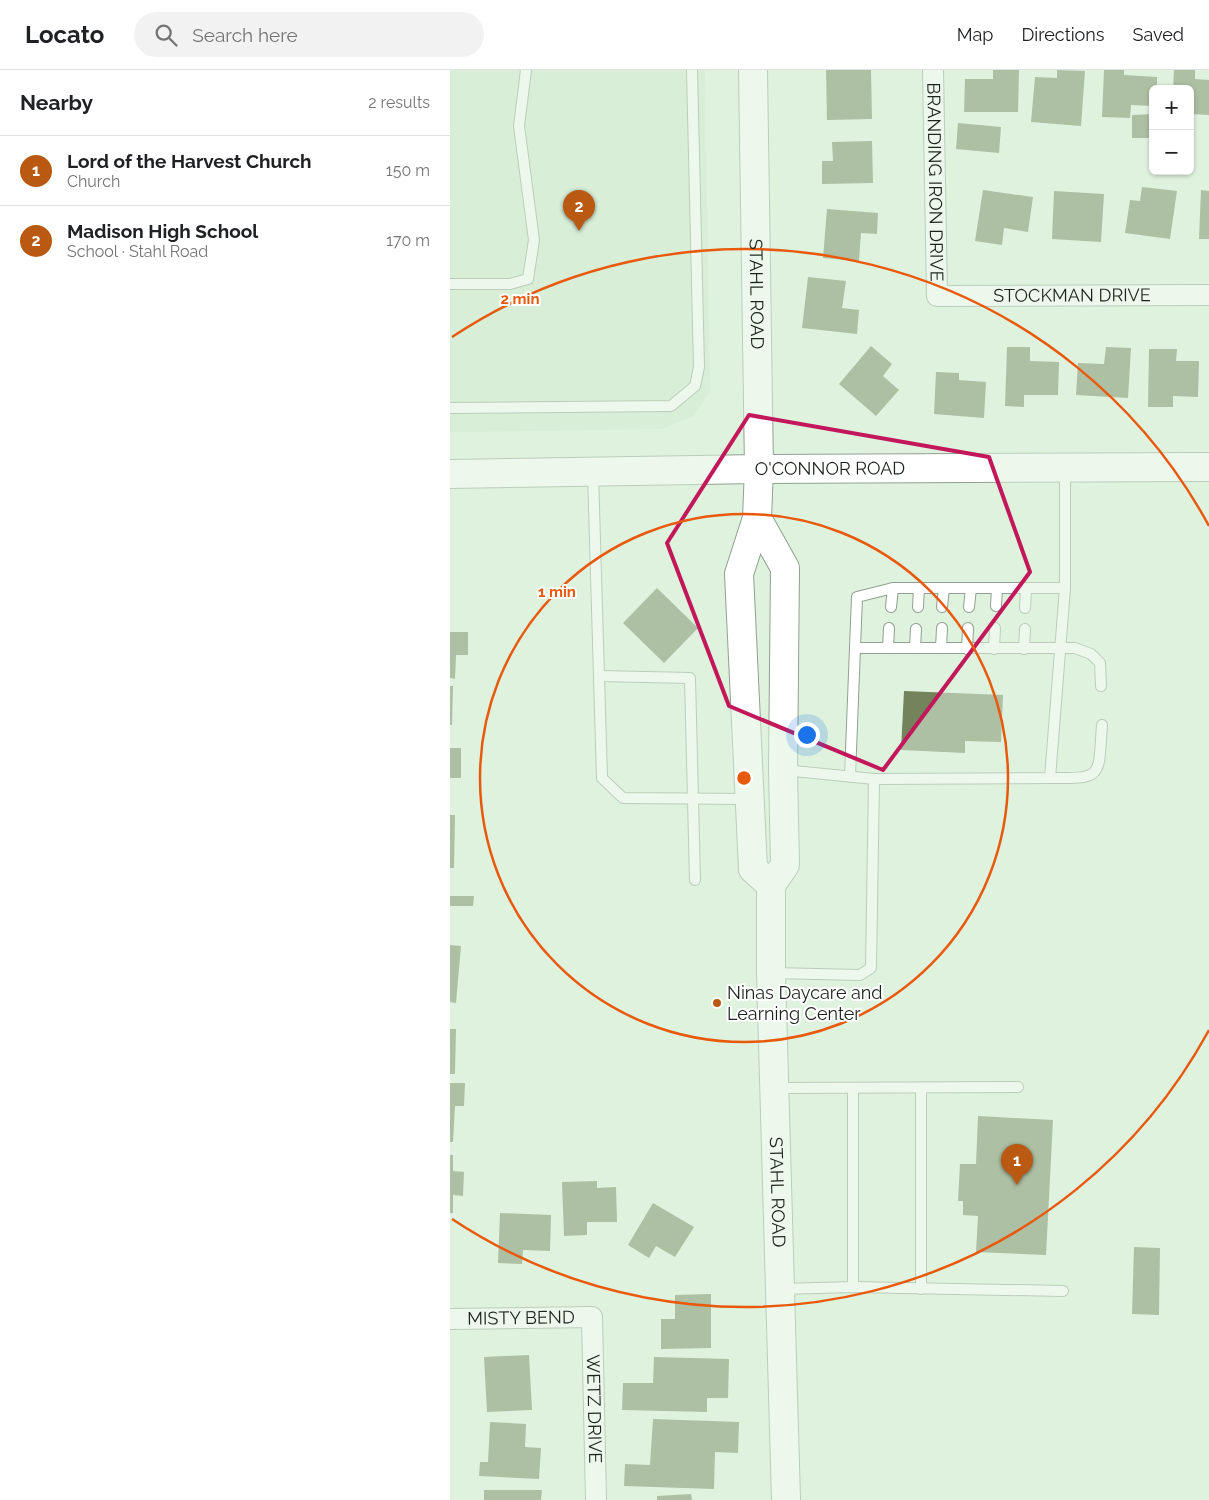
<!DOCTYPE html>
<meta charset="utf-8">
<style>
body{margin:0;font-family:Raleway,sans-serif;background:#f2f2f2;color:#202124}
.controls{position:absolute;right:15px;top:15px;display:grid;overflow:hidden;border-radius:8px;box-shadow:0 1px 4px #0004}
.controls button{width:45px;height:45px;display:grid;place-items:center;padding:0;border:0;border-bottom:1px solid #e0e0e0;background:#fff;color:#202124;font:25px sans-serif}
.you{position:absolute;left:356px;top:664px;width:18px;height:18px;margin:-12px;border:4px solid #fff;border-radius:50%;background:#1a73e8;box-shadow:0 0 0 8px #1a73e833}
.badge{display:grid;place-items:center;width:32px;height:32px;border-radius:50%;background:#b95912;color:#fff;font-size:16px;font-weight:700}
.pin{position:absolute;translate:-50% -41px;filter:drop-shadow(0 1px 2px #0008)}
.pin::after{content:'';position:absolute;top:26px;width:18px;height:15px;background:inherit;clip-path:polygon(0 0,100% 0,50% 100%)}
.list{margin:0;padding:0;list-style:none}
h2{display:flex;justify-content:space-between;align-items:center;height:65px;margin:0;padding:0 20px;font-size:21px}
h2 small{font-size:16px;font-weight:400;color:#757577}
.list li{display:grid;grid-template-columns:32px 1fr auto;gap:15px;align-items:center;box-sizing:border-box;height:70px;padding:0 20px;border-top:1px solid #e0e0e0}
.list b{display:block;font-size:19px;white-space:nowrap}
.list p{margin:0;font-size:16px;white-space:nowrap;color:#757577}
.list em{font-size:16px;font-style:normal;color:#757577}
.icon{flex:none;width:28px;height:28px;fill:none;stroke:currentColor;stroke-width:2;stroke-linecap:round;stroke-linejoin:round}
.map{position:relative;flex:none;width:759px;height:1430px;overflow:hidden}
header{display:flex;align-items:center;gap:30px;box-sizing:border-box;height:70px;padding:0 25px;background:#fff;border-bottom:1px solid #e0e0e0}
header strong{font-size:24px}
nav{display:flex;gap:28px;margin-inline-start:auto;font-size:18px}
.search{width:350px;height:45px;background:#f2f2f2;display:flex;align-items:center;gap:12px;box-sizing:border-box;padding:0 18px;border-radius:28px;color:#757577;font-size:19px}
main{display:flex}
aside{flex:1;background:#fff}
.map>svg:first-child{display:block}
.built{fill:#d0e8ce}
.building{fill:#73835b}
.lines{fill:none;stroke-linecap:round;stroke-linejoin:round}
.lane-casing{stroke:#90a18f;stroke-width:12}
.street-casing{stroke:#90a18f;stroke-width:22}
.secondary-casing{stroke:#90a18f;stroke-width:30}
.lane{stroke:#fff;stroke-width:10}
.street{stroke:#fff;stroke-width:20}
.secondary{stroke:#fff;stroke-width:28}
.marked{fill:none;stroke:#c2185b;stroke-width:4;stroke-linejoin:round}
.ring{fill:none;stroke:#e8590c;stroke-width:2.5}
.poi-dot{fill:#b95912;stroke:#fff;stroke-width:2}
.labels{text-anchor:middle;stroke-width:4;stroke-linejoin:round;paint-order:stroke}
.street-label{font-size:18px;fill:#1c231c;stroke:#fff}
.poi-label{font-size:18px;fill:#1c231c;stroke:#fff;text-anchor:start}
.centre{fill:#e8590c;stroke:#fff;stroke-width:2.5}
.ring-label{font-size:15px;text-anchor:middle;font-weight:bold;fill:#e8590c;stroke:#fff;stroke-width:4;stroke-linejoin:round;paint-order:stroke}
</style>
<header>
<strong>Locato</strong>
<div class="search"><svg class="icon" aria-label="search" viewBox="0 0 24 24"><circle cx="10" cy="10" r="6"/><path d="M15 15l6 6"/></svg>Search here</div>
<nav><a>Map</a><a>Directions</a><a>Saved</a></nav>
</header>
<main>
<aside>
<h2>Nearby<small>2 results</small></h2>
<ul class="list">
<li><span class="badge">1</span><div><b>Lord of the Harvest Church</b><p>Church</p></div><em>150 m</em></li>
<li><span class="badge">2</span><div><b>Madison High School</b><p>School · Stahl Road</p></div><em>170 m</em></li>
</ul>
</aside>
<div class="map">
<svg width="759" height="1430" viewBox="0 0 759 1430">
<rect width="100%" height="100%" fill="#dff2de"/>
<polygon class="built" points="0,0 255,0 260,322 243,346 212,359 0,362"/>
<g class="building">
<polygon points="376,0 421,0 422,49 377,50"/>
<polygon points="543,0 569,0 568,42 514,42 515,9 543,9"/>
<polygon points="607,0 635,1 631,56 581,52 585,7 607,8"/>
<polygon points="654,0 674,0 674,5 707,7 707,19 703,19 703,36 681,35 680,48 652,47"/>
<polygon points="724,0 745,0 745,9 759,10 759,45 740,44 740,19 723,19"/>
<polygon points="703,44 703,68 682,68 682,45"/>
<polygon points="508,53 551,57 549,83 506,79"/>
<polygon points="422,71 423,113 372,114 372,91 383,91 382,72"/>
<polygon points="692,117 727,121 720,169 675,163 680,130 690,131"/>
<polygon points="533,120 583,127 578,162 554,158 552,175 525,171"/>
<polygon points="751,120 759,121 759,169 749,169"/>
<polygon points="604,121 654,124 651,172 602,169"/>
<polygon points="377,139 428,143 427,164 411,163 409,191 373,188"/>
<polygon points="358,207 396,211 392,238 409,240 407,264 352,258"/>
<polygon points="421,276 442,294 433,306 449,320 426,346 389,314"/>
<polygon points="557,277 580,277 580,291 609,292 608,325 574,325 574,337 555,336"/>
<polygon points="656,277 681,278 678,328 626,325 628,293 654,294"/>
<polygon points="699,279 727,279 726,291 749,291 748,327 723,326 723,337 698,337"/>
<polygon points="486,302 509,303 509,310 536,312 534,348 484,344"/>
<polygon points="207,518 248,558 214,593 173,553"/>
<polygon points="0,562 18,562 18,585 6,585 5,609 0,608"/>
<polygon points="0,616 3,616 2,655 0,655"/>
<polygon points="454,621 553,625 551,672 515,671 515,683 451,680"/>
<rect x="0" y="678" width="11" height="30"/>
<polygon points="0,745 5,745 4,798 0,798"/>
<polygon points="0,826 24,826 23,836 0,836"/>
<polygon points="0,875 11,876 6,933 0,932"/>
<polygon points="0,959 6,959 5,1004 0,1004"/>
<polygon points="0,1013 15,1013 14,1036 5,1036 3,1072 0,1072"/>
<polygon points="528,1046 603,1050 596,1185 526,1182 528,1146 513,1145 513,1131 508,1131 510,1094 526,1094"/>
<polygon points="0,1085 3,1085 3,1101 14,1102 13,1126 3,1125 3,1143 0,1143"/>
<polygon points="147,1111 147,1118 166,1117 167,1152 137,1152 137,1165 114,1166 112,1112"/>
<polygon points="203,1133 244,1157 225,1187 206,1176 199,1188 178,1175"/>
<polygon points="50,1143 101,1145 100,1181 73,1180 72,1194 48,1193"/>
<polygon points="684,1177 710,1178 709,1245 682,1244"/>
<polygon points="261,1224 261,1278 211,1279 211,1249 225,1249 225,1225"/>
<polygon points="79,1285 82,1340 37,1342 34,1287"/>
<polygon points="204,1287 279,1289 278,1328 257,1328 257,1342 172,1340 173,1313 203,1313"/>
<polygon points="203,1349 289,1352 288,1383 265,1382 264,1419 174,1416 175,1394 200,1395"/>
<polygon points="40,1352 76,1354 75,1377 91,1378 89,1409 29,1406 30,1392 38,1392"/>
<polygon points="34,1420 92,1420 91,1430 34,1430"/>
<polygon points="241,1424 242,1430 207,1430 207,1426"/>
</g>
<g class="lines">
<defs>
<g id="lane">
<polyline points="0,214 60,214 78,209 84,170 69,56 76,0"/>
<polyline points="0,338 221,336 245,316 249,297 242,0"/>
<polyline points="143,403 152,708 173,728 299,729"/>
<polyline points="546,536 547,518"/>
<polyline points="441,537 443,518"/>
<polyline points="468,537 469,518"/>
<polyline points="492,537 494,518"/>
<polyline points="519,537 521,518"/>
<polyline points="575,538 576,518"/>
<polyline points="405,578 625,578 641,584 650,593 651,616"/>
<polyline points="438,578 439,558"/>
<polyline points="465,578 466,559"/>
<polyline points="491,578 492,558"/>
<polyline points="517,579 518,558"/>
<polyline points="544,579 545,558"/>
<polyline points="574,579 575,559"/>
<polyline points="150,606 240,608 245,810"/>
<polyline points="334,700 424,709 600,708 615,518 615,398"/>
<polyline points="400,706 407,527 443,518 615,518"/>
<path d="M 600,708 C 655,709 648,706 652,655"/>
<polyline points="322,903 410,905 421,898 424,709"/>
<polyline points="325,1018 568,1017"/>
<polyline points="471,1018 471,1219"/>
<polyline points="403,1217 403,1019"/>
<polyline points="331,1219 403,1217 613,1221"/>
</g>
<g id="street">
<path id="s1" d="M 483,0 L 487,226 L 759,225"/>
<path id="s2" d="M 0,1249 L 142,1247 L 146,1430"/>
</g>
<g id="secondary">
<path id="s3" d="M 303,0 L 309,399 L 307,448 L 289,504 L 303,799 L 321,815"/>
<path id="s4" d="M 0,404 L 309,399 L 759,397"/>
<path id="s5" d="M 307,448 L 335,498 L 333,700 L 335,795 L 321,815 L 321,903 L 336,1430"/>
</g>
</defs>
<use href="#lane" class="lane-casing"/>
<use href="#street" class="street-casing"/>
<use href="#secondary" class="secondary-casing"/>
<use href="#lane" class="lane"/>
<use href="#street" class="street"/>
<use href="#secondary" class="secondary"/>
</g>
<path d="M0 0H759V1430H0ZM 299,345 L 539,387 L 580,502 L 433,700 L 279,636 L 217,473 Z" fill="#dff2de" fill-opacity=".55" fill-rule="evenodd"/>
<path class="marked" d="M 299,345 L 539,387 L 580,502 L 433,700 L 279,636 L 217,473 Z"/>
<g class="ring">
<circle cx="294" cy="708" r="264"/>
<path d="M759 960A529 529 0 0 1 2 1149M2 267A529 529 0 0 1 759 456"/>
</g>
<circle class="poi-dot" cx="267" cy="933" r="5"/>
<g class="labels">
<g class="street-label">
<text dy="6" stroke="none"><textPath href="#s1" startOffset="112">BRANDING IRON DRIVE</textPath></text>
<text dy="6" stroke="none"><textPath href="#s3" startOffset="224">STAHL ROAD</textPath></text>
<text dy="6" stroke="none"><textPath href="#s1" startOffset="361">STOCKMAN DRIVE</textPath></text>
<text dy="6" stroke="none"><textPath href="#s4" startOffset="380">O'CONNOR ROAD</textPath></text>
<text dy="6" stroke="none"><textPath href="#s5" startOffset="686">STAHL ROAD</textPath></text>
<text dy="6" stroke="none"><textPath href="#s2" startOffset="71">MISTY BEND</textPath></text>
<text dy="6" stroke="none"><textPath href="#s2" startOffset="234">WETZ DRIVE</textPath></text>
</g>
<g class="poi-label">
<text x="277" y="929">Ninas Daycare and<tspan x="277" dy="21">Learning Center</tspan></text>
</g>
</g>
<circle cx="294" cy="708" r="8" class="centre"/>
<g class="ring-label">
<text x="70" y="234">2 min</text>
<text x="107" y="527">1 min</text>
</g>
</svg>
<div class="controls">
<button>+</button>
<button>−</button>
</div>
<div class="you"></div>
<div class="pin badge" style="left:567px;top:1115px">1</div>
<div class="pin badge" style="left:129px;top:161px">2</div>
</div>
</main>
